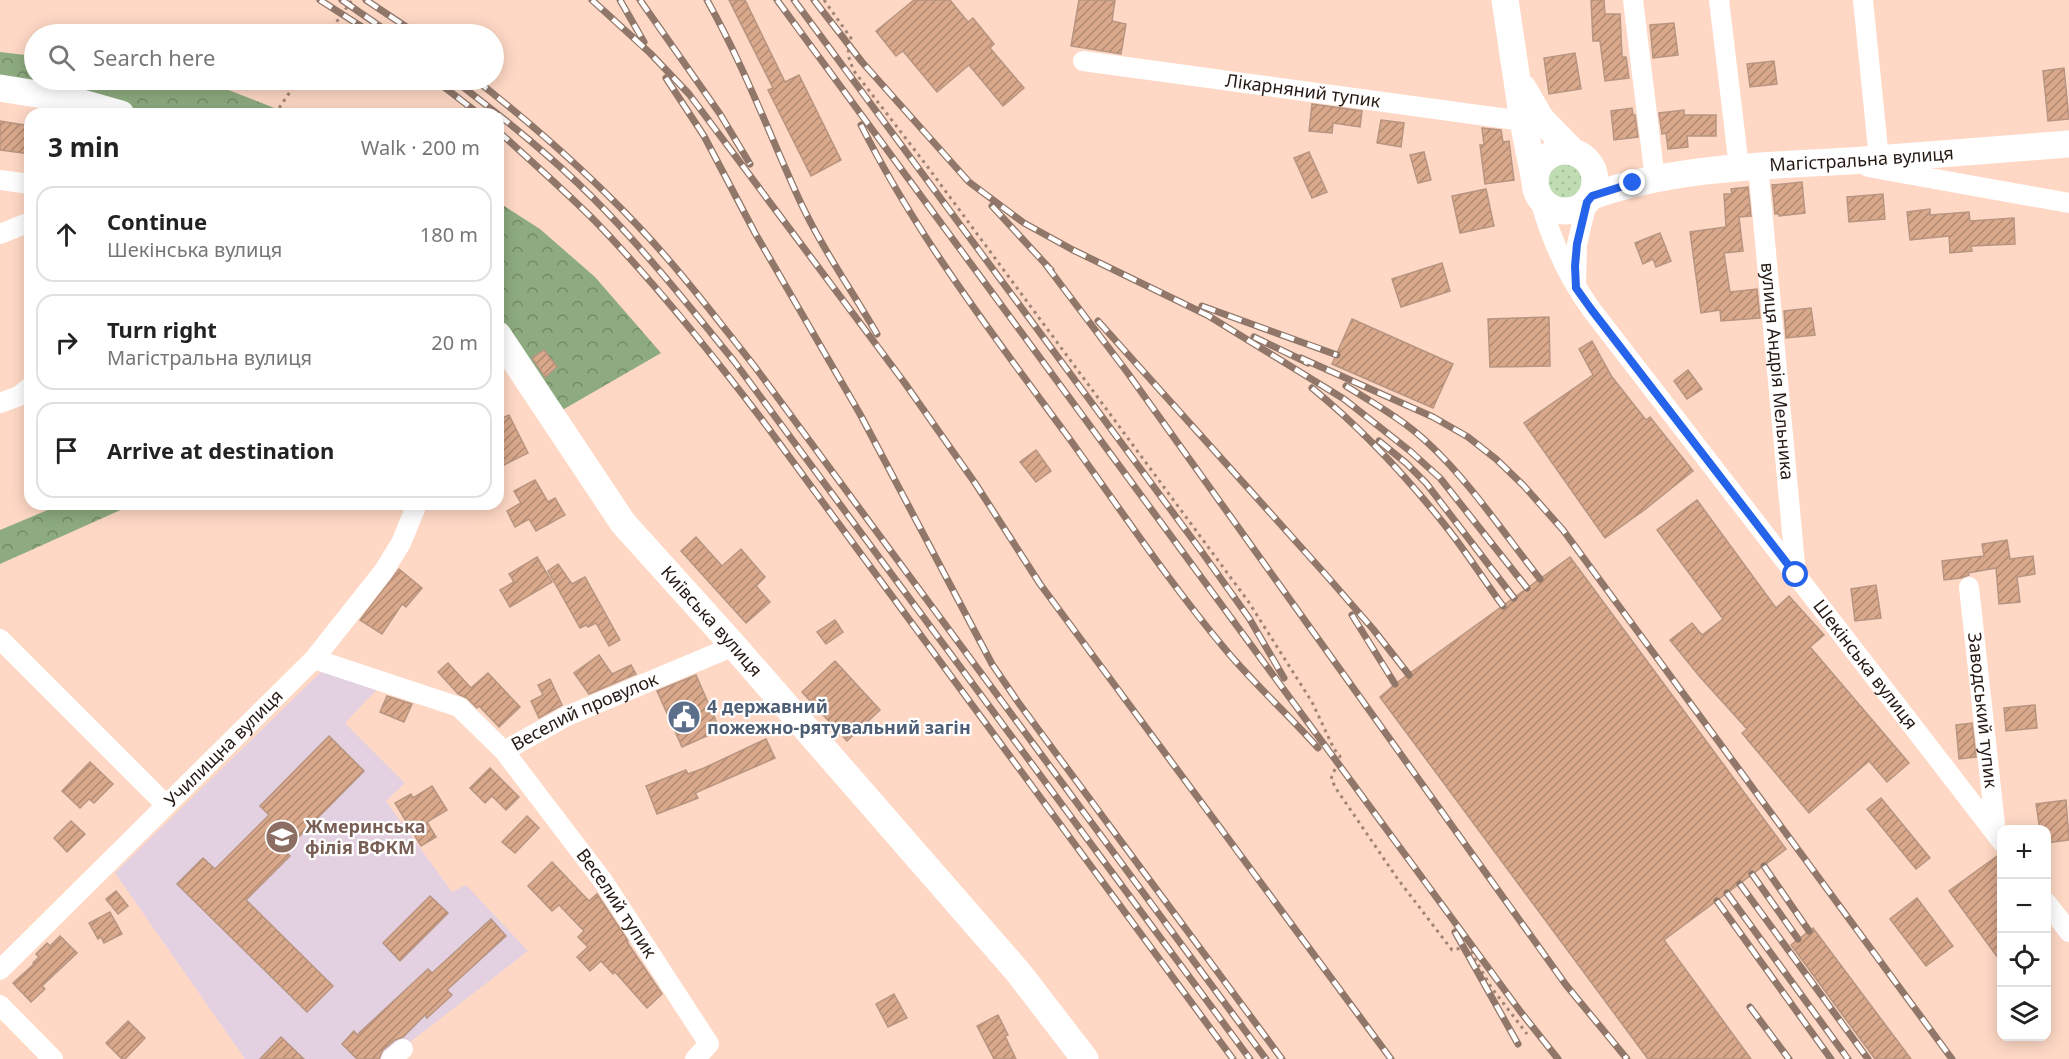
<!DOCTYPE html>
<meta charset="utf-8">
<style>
body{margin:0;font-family:"Noto Sans",sans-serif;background:#f2f2f2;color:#222}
.controls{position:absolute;right:18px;bottom:18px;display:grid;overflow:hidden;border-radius:12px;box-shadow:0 3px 15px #0003}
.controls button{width:54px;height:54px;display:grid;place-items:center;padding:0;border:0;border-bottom:2px solid #e0e0e0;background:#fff;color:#222;font:30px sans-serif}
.stop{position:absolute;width:18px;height:18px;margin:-14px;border:4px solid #2563eb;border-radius:50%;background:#fff}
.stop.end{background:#2563eb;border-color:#fff;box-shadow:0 2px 6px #0008}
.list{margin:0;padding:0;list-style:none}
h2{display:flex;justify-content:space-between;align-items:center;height:78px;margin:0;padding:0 24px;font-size:26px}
h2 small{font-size:20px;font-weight:400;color:#767676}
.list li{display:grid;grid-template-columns:39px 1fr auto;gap:18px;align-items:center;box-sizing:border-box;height:96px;margin:0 12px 12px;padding:0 12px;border:2px solid #e0e0e0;border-radius:18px}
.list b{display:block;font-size:22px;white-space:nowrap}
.list p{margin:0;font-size:20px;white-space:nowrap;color:#767676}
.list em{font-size:20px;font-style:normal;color:#767676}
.icon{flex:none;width:33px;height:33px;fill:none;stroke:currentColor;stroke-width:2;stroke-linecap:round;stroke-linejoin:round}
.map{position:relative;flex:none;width:2069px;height:1059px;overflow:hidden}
.search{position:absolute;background:#fff;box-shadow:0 3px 15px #0003;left:24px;top:24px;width:480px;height:66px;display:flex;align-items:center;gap:15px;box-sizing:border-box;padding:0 21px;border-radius:33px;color:#767676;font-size:22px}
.panel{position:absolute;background:#fff;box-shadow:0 3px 15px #0003;left:24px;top:108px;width:480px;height:402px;border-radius:18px}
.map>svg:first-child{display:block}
.education{fill:#e3d1e1}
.grass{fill:url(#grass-dots)}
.forest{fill:url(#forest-crowns)}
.building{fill:url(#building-hatch);stroke:#b79581;stroke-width:1.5}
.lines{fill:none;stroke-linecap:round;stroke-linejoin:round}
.path{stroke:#a08577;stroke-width:3;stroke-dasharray:3 4.5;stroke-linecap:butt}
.street{stroke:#fff;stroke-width:20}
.secondary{stroke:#fff;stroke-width:27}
.rail-casing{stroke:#90776a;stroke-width:7}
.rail{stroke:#fff;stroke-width:4.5;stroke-dasharray:14;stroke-linecap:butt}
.route{stroke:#2563eb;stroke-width:8}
.labels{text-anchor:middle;stroke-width:4.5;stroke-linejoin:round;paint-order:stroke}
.street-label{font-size:18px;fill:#261912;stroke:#fff}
.service-label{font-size:18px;font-weight:bold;fill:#4e5e75;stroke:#fff;text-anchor:start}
.education-label{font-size:18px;font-weight:bold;fill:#785e54;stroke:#fff;text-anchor:start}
</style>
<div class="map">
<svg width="2069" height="1059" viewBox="0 0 2069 1059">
<defs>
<pattern id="grass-dots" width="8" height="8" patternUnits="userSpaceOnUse" patternTransform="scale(1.5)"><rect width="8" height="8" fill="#c0dcb2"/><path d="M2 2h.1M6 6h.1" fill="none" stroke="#a5bc98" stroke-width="1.8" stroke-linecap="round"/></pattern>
<pattern id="forest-crowns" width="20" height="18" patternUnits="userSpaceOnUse" patternTransform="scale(1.5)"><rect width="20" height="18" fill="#8dab7f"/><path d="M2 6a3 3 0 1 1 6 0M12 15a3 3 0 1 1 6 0" fill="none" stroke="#738a67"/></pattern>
<pattern id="building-hatch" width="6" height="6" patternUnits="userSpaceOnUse" patternTransform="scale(1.5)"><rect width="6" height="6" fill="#daa98c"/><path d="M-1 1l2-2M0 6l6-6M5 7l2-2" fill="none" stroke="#b18971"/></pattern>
</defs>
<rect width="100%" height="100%" fill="#fed8c5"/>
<polygon class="education" points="322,671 381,685 345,723 405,783 386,801 452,892 466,885 528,951 388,1059 245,1059 115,873"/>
<circle class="grass" cx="1565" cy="181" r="21"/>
<g class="forest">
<polygon points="0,52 34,56 34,80 203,80 290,114 121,114 0,88"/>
<polygon points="498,202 540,229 595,277 661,353 552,416 498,335"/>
<polygon points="62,504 134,504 0,564 0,530"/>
</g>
<g class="building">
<polygon points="729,0 745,0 785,82 799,75 841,160 811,176 768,90 773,88"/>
<polygon points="914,0 950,0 968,22 973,18 994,44 990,48 1024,88 1003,106 969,65 937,92 903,51 896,56 876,31"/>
<polygon points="1079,0 1115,0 1112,21 1126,24 1121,54 1071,46"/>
<polygon points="1591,0 1604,0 1605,14 1620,14 1622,57 1626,57 1629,78 1605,81 1600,41 1593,41"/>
<polygon points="1674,23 1678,55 1653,58 1650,25"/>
<polygon points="1575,53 1581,89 1549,94 1544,58"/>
<polygon points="1774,61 1777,84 1750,87 1747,64"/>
<polygon points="2064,68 2069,119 2048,121 2043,71"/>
<polygon points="1312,104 1362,111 1360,127 1333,123 1332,133 1309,131"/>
<polygon points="1632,108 1633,115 1635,115 1638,137 1614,140 1611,111"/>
<polygon points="1684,110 1684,115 1716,115 1716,136 1687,136 1688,147 1668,149 1666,133 1662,134 1659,113"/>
<polygon points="1381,120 1404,123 1401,147 1377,143"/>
<polygon points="0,121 30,126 30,154 0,150"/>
<polygon points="1482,128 1501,130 1503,142 1509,141 1514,180 1485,184 1480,145 1484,145"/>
<polygon points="1309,152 1327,192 1312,198 1294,158"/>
<polygon points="1424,152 1431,180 1418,183 1410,155"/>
<polygon points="1802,182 1805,213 1779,216 1779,214 1775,214 1772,185"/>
<polygon points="1748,187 1751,216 1739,217 1743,251 1724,253 1730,292 1757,289 1760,318 1721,321 1720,310 1701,313 1690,232 1726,227 1724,194 1732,194 1731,189"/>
<polygon points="1486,189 1494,226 1460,233 1452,196"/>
<polygon points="1883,194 1885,219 1849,222 1847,197"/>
<polygon points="1930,209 1930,215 1969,212 1970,221 2014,218 2015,244 1971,246 1972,251 1950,253 1949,236 1910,240 1907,212"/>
<polygon points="1660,233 1671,261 1656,267 1653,259 1643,264 1635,243"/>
<polygon points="1442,263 1450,291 1401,307 1392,279"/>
<polygon points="1811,308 1815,335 1786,338 1784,311"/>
<polygon points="1549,317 1550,366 1490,367 1488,319"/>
<polygon points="1352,319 1453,364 1433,408 1332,364"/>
<polygon points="1592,341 1612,377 1646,420 1650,417 1693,471 1643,511 1605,538 1524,423 1593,375 1579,349"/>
<polygon points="544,350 557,367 545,377 532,358"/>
<polygon points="1688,370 1702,389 1687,399 1674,381"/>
<polygon points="509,415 528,453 498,468 498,420"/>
<polygon points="1036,450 1051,471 1036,482 1020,462"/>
<polygon points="535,480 548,502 555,498 565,515 536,531 529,519 515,527 507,511 521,503 514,491"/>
<polygon points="1697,500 1776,608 1789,596 1824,635 1810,647 1909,763 1887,782 1869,761 1809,813 1742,733 1747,729 1700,677 1670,640 1692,623 1702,635 1723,619 1657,530"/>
<polygon points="696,537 722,566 741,549 765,577 756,586 770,602 746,623 681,551"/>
<polygon points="2007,540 2010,559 2033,556 2035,574 2017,577 2020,602 1999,604 1996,568 1968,573 1969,575 1961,578 1944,580 1942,561 1984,556 1982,544"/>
<polygon points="537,557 552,582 510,607 500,590 514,582 509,574"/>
<polygon points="1570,557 1786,849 1664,940 1751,1059 1648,1059 1380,697 1395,684"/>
<polygon points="558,564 572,584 585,577 620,640 609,646 596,623 588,627 586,625 580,628 548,571"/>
<polygon points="399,569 422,588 406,607 402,604 382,634 360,620"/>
<polygon points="1876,585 1881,618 1855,621 1851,589"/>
<polygon points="835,620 843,632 826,644 817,632"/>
<polygon points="599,655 612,674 631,665 636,674 589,694 574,673"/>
<polygon points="835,661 880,710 847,741 802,692"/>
<polygon points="448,663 471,688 488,673 520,707 499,727 479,706 477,708 467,698 458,694 438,672"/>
<polygon points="696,675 720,730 682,747 657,691"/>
<polygon points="550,679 562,705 539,718 531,701 543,695 538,685"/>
<polygon points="387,696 412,704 404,722 380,712"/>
<polygon points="2035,705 2037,728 2006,731 2004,708"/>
<polygon points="1972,723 1976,757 1959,759 1956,725"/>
<polygon points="329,736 364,771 285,851 290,856 246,900 333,986 307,1012 177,884 203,858 215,869 269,815 260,806"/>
<polygon points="766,739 775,758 695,793 698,798 657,814 646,786 686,770 688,774 704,768"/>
<polygon points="90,762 113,784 94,803 89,799 80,808 62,791"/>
<polygon points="490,768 519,797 506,810 492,796 485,803 470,788"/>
<polygon points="432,786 447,810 427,822 436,837 421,846 395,803 411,794 413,798"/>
<polygon points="1881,798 1930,858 1916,869 1867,809"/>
<polygon points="2066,800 2069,840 2046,843 2046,830 2040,830 2036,804"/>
<polygon points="527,816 539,828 515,853 502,842"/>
<polygon points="71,821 85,834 67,852 54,838"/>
<polygon points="2000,854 2001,854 2001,962 1949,891"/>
<polygon points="552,862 589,901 597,894 628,941 627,942 662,994 647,1008 615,972 613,974 601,961 590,971 577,957 588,947 578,937 584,931 559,905 552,911 528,886"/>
<polygon points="116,891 128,906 118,914 106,899"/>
<polygon points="430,896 448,913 400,961 383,943"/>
<polygon points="1917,898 1953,946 1926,966 1890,919"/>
<polygon points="110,912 122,934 104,943 101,937 98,939 89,923"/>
<polygon points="491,919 506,936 447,990 452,995 427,1018 425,1015 403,1037 395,1040 383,1050 379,1059 357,1059 342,1044 354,1031 357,1035 428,969 432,973"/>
<polygon points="1813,928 1911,1059 1875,1059 1791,945"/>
<polygon points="60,936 77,953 42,986 45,989 31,1002 13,983 34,964 33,963 39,957 36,954 47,943 50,946"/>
<polygon points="894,994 907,1018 888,1027 876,1004"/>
<polygon points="998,1015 1008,1035 1005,1036 1016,1059 994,1059 977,1026"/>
<polygon points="128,1021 145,1038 125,1059 122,1059 106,1043"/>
<polygon points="281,1037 304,1059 260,1059"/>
</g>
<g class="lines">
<g class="path">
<path d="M 824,0 L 853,41 C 844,51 850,61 854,71 L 927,166 L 1248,601 L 1312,702 L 1334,749 L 1340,756 L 1331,779 L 1337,790 L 1397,878 L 1452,950 L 1462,948 L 1471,952 L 1491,987 L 1527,1034"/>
<polyline points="328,34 352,0"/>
<polyline points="275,114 298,80"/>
</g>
<g class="street">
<polyline points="1633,0 1655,179"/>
<polyline points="1719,0 1739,167"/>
<polyline points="1863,0 1879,159"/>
<path id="s1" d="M 1083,61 L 1523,121"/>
<path id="s2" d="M 1758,166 L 1796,575"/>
<polyline points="1868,167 2069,203"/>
<polyline points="0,180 30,184"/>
<path id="s3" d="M 1539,196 C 1550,238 1566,274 1591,309 L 2002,842"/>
<polyline points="0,234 30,222"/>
<polyline points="1576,285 1577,244 1587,202"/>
<polyline points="0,403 19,396 30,387"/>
<path id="s4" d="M 1969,587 L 1996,834"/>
<polyline points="0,639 166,805"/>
<path id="s5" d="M 314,659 L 459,707 L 504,751 L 603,881 L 709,1044 L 695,1059"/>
<path id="s6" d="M 504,751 L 567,716 L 734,646"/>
<polyline points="2046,902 2069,932"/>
<path id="s7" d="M 0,970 L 314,659 L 383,572 L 401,543 L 417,504"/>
<polyline points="0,1005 53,1059"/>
<polyline points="391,1059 403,1049"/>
</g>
<g class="secondary">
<polyline points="1505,0 1523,121 1535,181"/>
<polyline points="0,88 68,99 121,114"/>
<polyline points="1523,88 1541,119 1573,152"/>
<circle cx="1565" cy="181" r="30"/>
<path id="s8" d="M 1592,196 C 1674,167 1763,166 1850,161 C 1923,156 1996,150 2069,144"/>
<path id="s9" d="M 498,335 L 623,523 L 734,646 L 1018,972 L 1085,1059"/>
</g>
<defs>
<g id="rail">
<polyline points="320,0 373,34"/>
<polyline points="342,0 391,34"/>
<polyline points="366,0 417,34"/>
<polyline points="592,0 650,53 689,94 904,382 975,483 1040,584 1391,1059"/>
<polyline points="620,0 644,42"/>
<polyline points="640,0 720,114 750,164"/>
<path d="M 707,0 C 743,64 769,133 799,199 C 821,247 851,289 877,334"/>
<polyline points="777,0 1520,1011 1558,1059"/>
<polyline points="794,0 1199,548 1249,618 1284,678"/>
<polyline points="814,0 862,62 969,182 1024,223 1073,250 1207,315 1344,399 1410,451 1440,478 1527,588"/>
<polyline points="666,78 704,136 755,233 860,414 992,664 1018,702 1282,1059"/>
<polyline points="435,80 479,114"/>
<path d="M 454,80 C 502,117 550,155 593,198 C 644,249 689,306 734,361 L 1250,1059"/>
<path d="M 476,80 C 533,125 588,173 638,226 C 680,270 717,319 755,367 L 1266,1059"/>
<path d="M 861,125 C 917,236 993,335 1066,434 C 1118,506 1168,581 1225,649 C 1254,684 1288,714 1318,748"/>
<path d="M 498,131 C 531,161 564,190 595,221 C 655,283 708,349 760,417 L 1233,1059"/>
<polyline points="992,206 1051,270"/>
<polyline points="1046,265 1127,372 1566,985 1627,1059"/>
<polyline points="1202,306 1337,355"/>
<polyline points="1098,321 1326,575 1373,629 1409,675"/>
<polyline points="1254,337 1308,363"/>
<polyline points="1301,358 1433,417 1468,437 1496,459 1524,486 1563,530 1952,1059"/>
<path d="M 1346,386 C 1375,404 1405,421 1429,444 C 1470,482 1505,535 1540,579"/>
<path d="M 1312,388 C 1360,427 1405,475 1444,524 C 1465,550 1483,579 1503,606"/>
<polyline points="1379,441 1406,463 1426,483 1514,598"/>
<polyline points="1352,615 1395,684"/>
<polyline points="1764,866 1809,931"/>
<polyline points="1752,874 1798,939"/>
<polyline points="1740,884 1868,1059"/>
<polyline points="1727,893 1848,1059"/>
<polyline points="1717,901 1831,1059"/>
<polyline points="1455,932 1518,1044"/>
<polyline points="1750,1007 1789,1059"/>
</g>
</defs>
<use href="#rail" class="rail-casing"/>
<use href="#rail" class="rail"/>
</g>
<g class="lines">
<polyline class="route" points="1633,183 1592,196 1587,202 1577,244 1575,266 1576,288 1591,309 1796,575"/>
</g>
<defs>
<symbol id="civic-disc" viewBox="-11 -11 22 22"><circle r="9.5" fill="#5c6f8a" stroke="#fff"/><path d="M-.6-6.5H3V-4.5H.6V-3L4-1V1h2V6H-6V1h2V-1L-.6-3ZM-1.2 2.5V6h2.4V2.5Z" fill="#fff"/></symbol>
<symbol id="university-disc" viewBox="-11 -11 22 22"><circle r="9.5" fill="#8d6e63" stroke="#fff"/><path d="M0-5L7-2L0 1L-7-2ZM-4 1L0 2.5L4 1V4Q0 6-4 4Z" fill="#fff"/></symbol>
</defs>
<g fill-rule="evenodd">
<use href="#civic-disc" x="665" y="698" width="38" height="38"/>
<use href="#university-disc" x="263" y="818" width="38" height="38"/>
</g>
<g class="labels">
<g class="street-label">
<text dy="6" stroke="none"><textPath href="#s1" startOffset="222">Лікарняний тупик</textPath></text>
<text dy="6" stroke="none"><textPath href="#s8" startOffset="273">Магістральна вулиця</textPath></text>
<text dy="6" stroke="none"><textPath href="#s2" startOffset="206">вулиця Андрія Мельника</textPath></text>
<text dy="6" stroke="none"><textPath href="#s9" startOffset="358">Київська вулиця</textPath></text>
<text dy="6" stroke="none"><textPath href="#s3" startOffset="574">Шекінська вулиця</textPath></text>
<text dy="6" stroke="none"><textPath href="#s4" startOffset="124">Заводський тупик</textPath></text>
<text dy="6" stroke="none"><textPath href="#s6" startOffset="90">Веселий провулок</textPath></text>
<text dy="6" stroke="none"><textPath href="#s7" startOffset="315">Училищна вулиця</textPath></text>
<text dy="6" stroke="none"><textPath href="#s5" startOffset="405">Веселий тупик</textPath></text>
</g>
<g class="service-label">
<text x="707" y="713">4 державний<tspan x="707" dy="21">пожежно-рятувальний загін</tspan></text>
</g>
<g class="education-label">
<text x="305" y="833">Жмеринська<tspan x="305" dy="21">філія ВФКМ</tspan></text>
</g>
</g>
</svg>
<div class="controls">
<button>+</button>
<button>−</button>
<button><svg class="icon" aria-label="locate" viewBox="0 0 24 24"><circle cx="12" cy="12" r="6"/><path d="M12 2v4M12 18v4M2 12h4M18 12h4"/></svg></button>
<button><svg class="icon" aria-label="layers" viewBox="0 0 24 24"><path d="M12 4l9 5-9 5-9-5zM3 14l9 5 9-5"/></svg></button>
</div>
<div class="stop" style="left:1796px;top:575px"></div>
<div class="stop end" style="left:1633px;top:183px"></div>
<div class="search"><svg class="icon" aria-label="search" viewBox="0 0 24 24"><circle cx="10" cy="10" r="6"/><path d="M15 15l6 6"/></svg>Search here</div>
<section class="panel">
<h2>3 min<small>Walk · 200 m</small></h2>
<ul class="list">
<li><svg class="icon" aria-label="ahead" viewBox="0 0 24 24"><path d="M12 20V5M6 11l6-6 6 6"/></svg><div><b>Continue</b><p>Шекінська вулиця</p></div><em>180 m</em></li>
<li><svg class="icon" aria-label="right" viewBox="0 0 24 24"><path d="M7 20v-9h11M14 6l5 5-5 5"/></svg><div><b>Turn right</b><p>Магістральна вулиця</p></div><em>20 m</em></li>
<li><svg class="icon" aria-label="arrive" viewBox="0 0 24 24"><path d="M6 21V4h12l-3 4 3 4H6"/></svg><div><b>Arrive at destination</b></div></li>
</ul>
</section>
</div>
